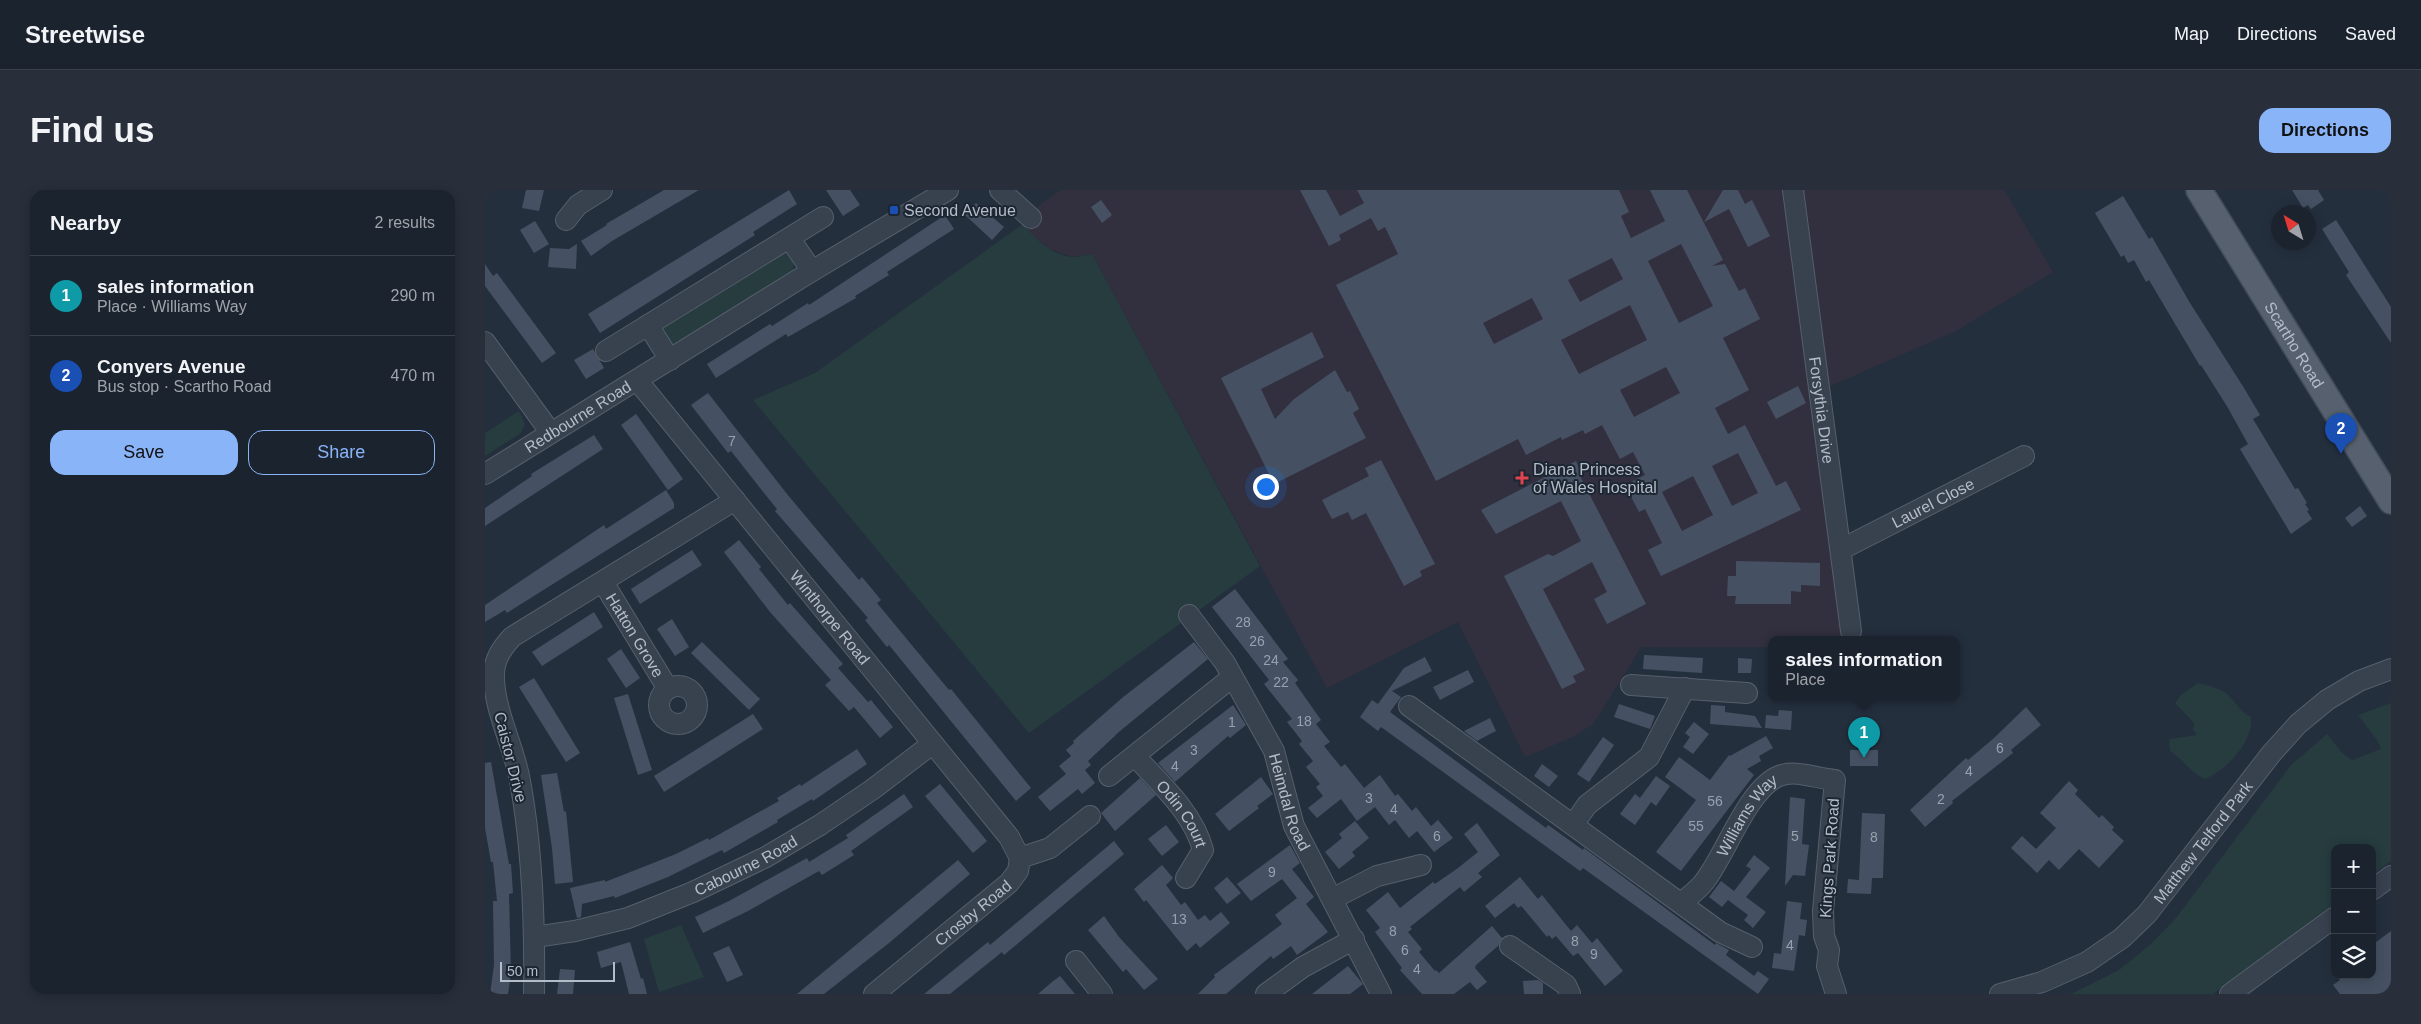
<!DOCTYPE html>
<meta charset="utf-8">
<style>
body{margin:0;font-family:Helvetica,sans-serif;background:#282f3a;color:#f1f3f6}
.controls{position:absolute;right:15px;bottom:15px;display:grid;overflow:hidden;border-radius:10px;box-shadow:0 2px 12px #0003}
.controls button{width:45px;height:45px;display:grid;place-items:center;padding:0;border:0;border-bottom:1px solid #39404a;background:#1b232e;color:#f1f3f6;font:25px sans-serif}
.compass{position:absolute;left:1786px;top:15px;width:45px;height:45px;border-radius:50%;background:#1b232e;box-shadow:0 2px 12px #0003;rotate:322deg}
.scale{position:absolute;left:15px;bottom:12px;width:115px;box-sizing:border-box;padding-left:5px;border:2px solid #b4bcc9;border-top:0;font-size:14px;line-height:18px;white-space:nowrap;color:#b4bcc9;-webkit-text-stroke:4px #1d2633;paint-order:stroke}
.you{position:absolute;left:780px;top:296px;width:18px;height:18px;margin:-12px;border:4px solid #fff;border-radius:50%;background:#1a73e8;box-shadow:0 0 0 8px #1a73e833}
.badge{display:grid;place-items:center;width:32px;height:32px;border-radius:50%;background:#8ab4f8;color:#fff;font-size:16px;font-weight:700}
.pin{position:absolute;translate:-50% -41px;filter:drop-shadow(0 1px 2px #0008)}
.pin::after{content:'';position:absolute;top:26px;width:18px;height:15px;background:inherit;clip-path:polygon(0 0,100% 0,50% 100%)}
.popup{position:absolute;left:1283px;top:446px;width:192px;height:65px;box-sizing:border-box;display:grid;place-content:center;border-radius:10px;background:#1b232e;filter:drop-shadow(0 1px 4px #0005);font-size:16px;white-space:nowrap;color:#a0a4aa}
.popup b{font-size:19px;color:#f1f3f6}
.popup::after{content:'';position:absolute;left:50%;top:100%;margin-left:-10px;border:10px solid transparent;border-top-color:#1b232e}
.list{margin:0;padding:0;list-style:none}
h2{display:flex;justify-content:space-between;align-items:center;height:65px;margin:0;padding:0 20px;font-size:21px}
h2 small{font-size:16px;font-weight:400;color:#a0a4aa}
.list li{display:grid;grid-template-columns:32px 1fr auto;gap:15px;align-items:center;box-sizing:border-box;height:80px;padding:0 20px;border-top:1px solid #39404a}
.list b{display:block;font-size:19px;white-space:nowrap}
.list p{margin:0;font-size:16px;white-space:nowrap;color:#a0a4aa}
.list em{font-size:16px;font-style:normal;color:#a0a4aa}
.actions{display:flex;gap:10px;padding:15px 20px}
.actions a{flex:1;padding:11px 0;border:1px solid #8ab4f8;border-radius:15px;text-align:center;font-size:18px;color:#8ab4f8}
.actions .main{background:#8ab4f8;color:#111}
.icon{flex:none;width:28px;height:28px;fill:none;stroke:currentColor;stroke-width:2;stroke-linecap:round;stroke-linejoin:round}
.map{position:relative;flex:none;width:1906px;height:804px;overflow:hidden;border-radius:15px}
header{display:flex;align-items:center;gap:30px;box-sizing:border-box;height:70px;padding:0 25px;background:#1b232e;border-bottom:1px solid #39404a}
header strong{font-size:24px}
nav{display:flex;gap:28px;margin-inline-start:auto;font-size:18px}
.intro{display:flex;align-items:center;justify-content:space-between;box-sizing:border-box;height:120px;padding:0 30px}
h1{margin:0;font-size:35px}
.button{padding:12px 22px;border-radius:15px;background:#8ab4f8;color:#111;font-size:18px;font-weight:700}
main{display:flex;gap:30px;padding:0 30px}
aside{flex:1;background:#1b232e;border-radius:15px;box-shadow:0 2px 12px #0003}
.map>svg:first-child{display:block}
.medical{fill:#32303f}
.green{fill:#263c3f}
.building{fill:#455162;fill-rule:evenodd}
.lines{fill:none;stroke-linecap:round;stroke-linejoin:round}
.minor-casing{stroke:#565f6c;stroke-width:22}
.major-casing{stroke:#414a57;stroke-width:28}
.minor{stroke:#38414e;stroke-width:20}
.major{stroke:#56606e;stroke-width:25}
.transit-dot{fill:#1a4fb4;stroke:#1d2633;stroke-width:2}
.health-dot{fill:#e0444e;stroke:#1d2633;stroke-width:2}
.labels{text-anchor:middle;stroke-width:4;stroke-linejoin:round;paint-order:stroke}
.number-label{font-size:14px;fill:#98a1af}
.poi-label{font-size:16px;fill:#b4bcc9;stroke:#1d2633;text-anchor:start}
.street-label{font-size:16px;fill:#b4bcc9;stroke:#1d2633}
</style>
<header>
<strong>Streetwise</strong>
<nav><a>Map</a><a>Directions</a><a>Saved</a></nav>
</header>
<div class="intro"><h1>Find us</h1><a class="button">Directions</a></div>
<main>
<aside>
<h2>Nearby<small>2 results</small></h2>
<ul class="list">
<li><span class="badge" style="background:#0f9aa8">1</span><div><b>sales information</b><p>Place · Williams Way</p></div><em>290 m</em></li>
<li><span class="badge" style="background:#1a4fb4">2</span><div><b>Conyers Avenue</b><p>Bus stop · Scartho Road</p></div><em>470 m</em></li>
</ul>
<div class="actions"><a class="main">Save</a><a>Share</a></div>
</aside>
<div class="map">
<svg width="1906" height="804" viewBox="0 0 1906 804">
<rect width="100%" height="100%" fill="#242f3e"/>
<polygon class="medical" points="576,0 1519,0 1568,82 1471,141 1336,200 1367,449 1286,449 1286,457 1156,457 1109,533 1088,547 1040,567 973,432 842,498 607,64 587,67 565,59 549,47 538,34 556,14"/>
<g class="green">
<path d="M 538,34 C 550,49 567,65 587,67 C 593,67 601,65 607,64 L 775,376 L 544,543 L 268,210 L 330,183 Z"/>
<polygon points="293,62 300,62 309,70 308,83 189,156 184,155 175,140 177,135"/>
<polygon points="34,221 40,234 36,243 0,266 0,243"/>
<path d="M 1713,493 C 1724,496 1738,498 1746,508 C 1754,516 1754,521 1766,527 C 1769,551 1741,581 1719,589 C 1705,581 1697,569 1685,561 L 1684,549 L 1712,545 L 1708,539 L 1709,533 L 1690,513 L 1696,505 Z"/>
<polygon points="1906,513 1906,671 1887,685 1887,658 1850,658 1850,713 1728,804 1586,804 1634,780 1667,753 1691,728 1807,574 1842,544 1857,563 1867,570 1896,559 1892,550 1873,525"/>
<polygon points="196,735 219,787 174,802 159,749"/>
</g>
<g class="building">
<polygon points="41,0 59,0 54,21 37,18"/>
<polygon points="179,0 214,0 127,51 106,66 96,51 122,35 121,34"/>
<polygon points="304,0 312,14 268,42 270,45 115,143 103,124"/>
<polygon points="341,0 365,0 375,15 358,26"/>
<path d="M 815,0 L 841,0 L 855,26 L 879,13 L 872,0 L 1134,0 L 1144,22 L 1136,26 L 1146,48 L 1180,31 L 1165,0 L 1202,0 L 1238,70 L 1227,76 L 1240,74 L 1254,101 L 1260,98 L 1275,129 L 1238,148 L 1264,200 L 1230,218 L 1243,244 L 1260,235 L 1291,296 L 1301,291 L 1316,320 L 1176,386 L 1163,360 L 1177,353 L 1160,319 L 1154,322 L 1144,303 L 1150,300 L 1146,292 L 1160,285 L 1148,262 L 1135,269 L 1117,235 L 1100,244 L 1098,240 L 1077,250 L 1076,247 L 1041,265 L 1033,249 L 951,291 L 851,95 L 913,64 L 900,37 L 893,41 L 886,28 L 854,45 L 856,50 L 844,56 ZM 1196,54 L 1228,116 L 1194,133 L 1163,71 ZM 1127,68 L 1138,89 L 1095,112 L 1083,90 ZM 1047,108 L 1058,129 L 1009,154 L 998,133 ZM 1145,115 L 1162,150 L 1094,184 L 1076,150 ZM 1181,177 L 1195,203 L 1149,227 L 1135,200 ZM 1253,263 L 1273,303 L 1247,316 L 1227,276 ZM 1208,286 L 1228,325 L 1197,341 L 1177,302 Z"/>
<polygon points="1238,0 1253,0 1260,14 1267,10 1285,46 1263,57 1244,19 1219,32"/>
<polygon points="1807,0 1833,0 1839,10 1826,19 1823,15 1818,18"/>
<polygon points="1638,6 1664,49 1667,47 1705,113 1759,198 1775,225 1768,229 1810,299 1813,298 1822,313 1820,314 1824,320 1822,321 1827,329 1806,344 1755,259 1763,254 1743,218 1716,175 1715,176 1664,90 1661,92 1649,70 1643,73 1639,65 1636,67 1610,23"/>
<polygon points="616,10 627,25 617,33 606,17"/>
<polygon points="491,13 519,37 507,50 480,25"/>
<polygon points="460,25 469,39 402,82 404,85 370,106 371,108 303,147 301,144 231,188 222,174 285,134 287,136 323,113 324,115"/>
<polygon points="1851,30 1906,117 1906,153 1861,85 1864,82 1837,39"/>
<polygon points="50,31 64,54 49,63 35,40"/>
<polygon points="92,54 91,79 63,77 65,58 84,59"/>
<polygon points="0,74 8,86 12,83 71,163 57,173 0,96"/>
<polygon points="827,142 839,167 776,199 790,229 809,209 850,180 862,202 865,201 874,219 868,223 881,248 789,294 736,188"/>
<polygon points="108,159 119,178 101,189 89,170"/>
<polygon points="1313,196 1321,213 1291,229 1282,212"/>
<polygon points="223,203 302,304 374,390 377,387 396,410 392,413 464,500 466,499 546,598 531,611 404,455 402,457 380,430 383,428 290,321 292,319 279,303 246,261 243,263 206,215"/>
<polygon points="151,224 198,289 183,300 136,235"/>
<polygon points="109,245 118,259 0,336 0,318 47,286 46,284"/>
<polygon points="896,270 950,374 935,381 937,386 919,396 881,323 867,330 863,322 847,329 837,310 884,286 880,278"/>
<polygon points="1091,271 1096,283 1094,284 1161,414 1122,434 1109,409 1122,402 1107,372 1058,399 1100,480 1088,486 1091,492 1077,499 1019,386 1063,364 1068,366 1096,351 1076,311 1011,344 996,320"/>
<polygon points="181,300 189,313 189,318 22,423 20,420 0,432 0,415 119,335 121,339"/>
<polygon points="1875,316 1882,326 1867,337 1860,328"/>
<polygon points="254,350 276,377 274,379 303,415 305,413 358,474 353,478 383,512 386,510 408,537 395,548 369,517 364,521 340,495 346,490 285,422 239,362"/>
<polygon points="207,360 217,375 155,414 146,399"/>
<polygon points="1251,371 1335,373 1335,396 1316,395 1316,402 1306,401 1306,414 1250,414 1251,406 1242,406 1243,386 1251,386"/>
<polygon points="750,399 803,469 798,472 813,490 810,493 836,530 831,534 845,552 839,556 856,577 860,574 879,598 895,585 910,606 913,604 927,621 931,617 946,636 953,630 968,648 949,662 932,641 924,648 910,630 904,635 890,617 872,631 856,609 832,628 823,618 838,606 831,597 835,594 821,577 828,571 814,554 817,551 802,532 807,529 779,494 784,490 727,417"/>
<polygon points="109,422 118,437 57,476 47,462"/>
<polygon points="187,429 204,457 190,466 172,439"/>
<polygon points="217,452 275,509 264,520 206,463"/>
<polygon points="709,452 723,469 635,541 603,571 606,575 600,580 610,593 597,604 593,599 565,621 553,607 581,584 574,576 586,566 581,560 589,553 588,551 637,508"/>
<polygon points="136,459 155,488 141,498 122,469"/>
<polygon points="1159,465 1218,468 1217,483 1158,479"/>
<polygon points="940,467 947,481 907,501 916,507 905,522 1061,638 1063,635 1098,660 1099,658 1230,755 1231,753 1244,760 1241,765 1269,786 1273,781 1284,789 1273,804 1098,678 1095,681 896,537 893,541 875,527 887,510 893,514 919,478"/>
<polygon points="1253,468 1267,469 1266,483 1253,483"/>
<polygon points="983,480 989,492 955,510 948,497"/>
<polygon points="49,488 95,563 81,572 34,497"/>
<polygon points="143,504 167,580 153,585 129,508"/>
<polygon points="1134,514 1170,526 1165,539 1129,527"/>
<polygon points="748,515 761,535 745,548 743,546 690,592 673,573"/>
<polygon points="1226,515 1240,516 1240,522 1270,526 1277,538 1225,534"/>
<polygon points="1541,517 1556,535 1526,560 1528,563 1467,611 1468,613 1440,637 1425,620 1481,568 1483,570 1508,549"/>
<polygon points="1294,520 1307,521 1306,540 1280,538 1281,525 1293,526"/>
<polygon points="268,524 278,539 179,602 169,586"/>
<polygon points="1005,528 1011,541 1003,545 992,551 979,541"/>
<polygon points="1209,532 1224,544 1208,564 1198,557 1205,547 1200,543"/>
<polygon points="1281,546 1288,558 1274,566 1276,571 1262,579 1269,585 1196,681 1171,662 1211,610 1180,587 1194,567 1225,590 1244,565 1245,566"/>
<polygon points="1118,547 1129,555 1104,592 1092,584"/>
<polygon points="372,559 382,574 328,611 327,609 292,630 293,632 239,663 237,660 183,687 130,708 129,706 97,714 96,727 92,728 85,698 120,690 120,692 191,664 223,648 224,650 294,611 292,608 315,594 316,596"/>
<rect x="1365" y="560" width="28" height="16"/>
<polygon points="6,572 24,674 26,674 28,703 24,704 26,784 23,804 5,804 9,775 8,711 12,711 8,672 6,672 0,638 0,573"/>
<polygon points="1057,574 1073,586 1064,597 1049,586"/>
<polygon points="72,583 79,622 81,621 88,692 70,694 67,658 56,585"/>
<polygon points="1171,586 1185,596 1171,616 1166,612 1150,635 1135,624 1150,604 1155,608"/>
<polygon points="776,587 788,604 772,616 774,618 744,641 730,624"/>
<polygon points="655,588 671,605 630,641 616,623"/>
<polygon points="1584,591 1593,600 1590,604 1614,628 1617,625 1629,637 1627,640 1639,651 1614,678 1594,659 1574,680 1564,670 1552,683 1526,658 1537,646 1551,659 1571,638 1555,623"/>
<polygon points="455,594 502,651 488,663 440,606"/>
<polygon points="419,604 428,617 366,661 369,665 337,685 334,681 263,721 218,743 210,727 244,711 322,668 324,672 363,648 361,645"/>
<polygon points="1305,607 1320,609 1317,654 1324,655 1320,686 1308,685 1300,696"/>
<polygon points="1377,623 1400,624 1398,688 1387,688 1386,704 1362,703 1363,689 1374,690"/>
<polygon points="870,631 884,648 867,662 870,666 854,679 840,662 857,648 854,644"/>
<polygon points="992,633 1015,665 993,683 997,687 979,702 975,697 925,737 927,739 923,742 937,759 934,762 950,781 951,780 954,783 1007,736 1017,748 1013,756 991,775 990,778 1002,792 992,800 985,792 969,804 937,804 915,780 917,778 890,742 895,738 881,720 903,702 915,718 948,692 950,694 973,678 993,662 979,644"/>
<polygon points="681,635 694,652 677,666 663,649"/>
<polygon points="629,651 639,664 519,765 517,762 465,804 439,804 503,752 505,755"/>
<polygon points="805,655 815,673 807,679 829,707 821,714 843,742 812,765 806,756 788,769 786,766 741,804 713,804 730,787 729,785 797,734 790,725 812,708 797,689 766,711 752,694"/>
<polygon points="1269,665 1285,678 1261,707 1281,722 1268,738 1259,730 1263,725 1243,710 1237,717 1224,707 1236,691 1249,701 1266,679 1261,676"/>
<polygon points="473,670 485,684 404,753 339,804 312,804"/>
<polygon points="677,675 688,688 681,695 696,715 700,712 713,730 720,725 725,731 736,722 745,733 715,758 711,753 702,761 661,710 659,712 649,699"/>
<polygon points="742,687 756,703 742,714 729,698"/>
<polygon points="1035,687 1053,709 1057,705 1086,741 1092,735 1107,753 1112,748 1138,781 1120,796 1093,763 1088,766 1071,746 1067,749 1064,745 1062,747 1038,718 1036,716 1033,718 1029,713 1010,728 1000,716"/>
<polygon points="1302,711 1317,713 1315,729 1322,730 1320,746 1314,745 1309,781 1287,778 1289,763 1296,764"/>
<polygon points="619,726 634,747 673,789 659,800 641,779 638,782 603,740"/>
<polygon points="1906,741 1906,804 1855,804 1848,795 1855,790 1852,785 1887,785 1887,755"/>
<polygon points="145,752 156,789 158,788 162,804 144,804 136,772 116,778 112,762"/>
<polygon points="244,756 258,785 242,792 228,763"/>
<polygon points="863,776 878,794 865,804 827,804"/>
<polygon points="75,779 90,780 88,804 72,804"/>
<polygon points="575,786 590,804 553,804 567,792"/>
<polygon points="1053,790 1058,793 1058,804 1039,804 1038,791"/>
</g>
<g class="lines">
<defs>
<g id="minor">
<polyline points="515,0 546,28"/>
<path id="s1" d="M 1308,0 L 1366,441"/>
<polyline points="81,30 93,15 117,0"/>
<polyline points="305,49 327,81"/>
<polyline points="163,135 185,170"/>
<polyline points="0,152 66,243"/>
<polyline points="121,161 338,27"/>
<path id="s2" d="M 152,190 L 524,647 L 535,668"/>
<path id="s3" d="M 0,284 L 327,81 L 463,0"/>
<path id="s4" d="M 1357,359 L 1539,266"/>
<path id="s5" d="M 118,392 L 183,499"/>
<path id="s6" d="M 704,425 L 740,473 L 789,561 L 809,636 L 896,804"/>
<polyline points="1146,495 1262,503"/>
<circle cx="193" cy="515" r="19"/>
<polyline points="924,516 1235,742 1267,757"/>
<path id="s7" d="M 650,566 C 675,594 708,622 718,660 L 701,688"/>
<polyline points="624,586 746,488"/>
<polyline points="1088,635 1102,615 1164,567 1200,498"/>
<polyline points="1887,700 1906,686"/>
<polyline points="847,709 892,686 936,675"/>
<path id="s8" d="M 1197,713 C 1204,706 1213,700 1219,692 C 1240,666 1263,598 1294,586 C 1311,579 1332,589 1350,590 L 1338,721 L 1339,746 L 1344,760 L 1342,776 L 1351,804"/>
<path id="s9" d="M 50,747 L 90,741 L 143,728 L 208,702 L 281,667 L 335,635 L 388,599 L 447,554"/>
<polyline points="1025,756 1081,795 1085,804"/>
<polyline points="591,771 617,804"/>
<path d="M 49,804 C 50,733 48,661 35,591 C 29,556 10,523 9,488 C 8,471 16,459 27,447 L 250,310"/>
<path id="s10" d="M 389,804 L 524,693 L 533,681 L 535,668 L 565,658 L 605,626"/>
<polyline points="781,804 818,777 869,749"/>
<path id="s11" d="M 1515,804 L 1557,792 L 1602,772 L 1637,748 L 1662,724 L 1786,564 L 1813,534 L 1842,510 L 1874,491 L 1906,479"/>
<polyline points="1745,804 1850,727"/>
</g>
<g id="major">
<path id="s12" d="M 1714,0 L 1906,311"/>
</g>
</defs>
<use href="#minor" class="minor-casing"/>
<use href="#major" class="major-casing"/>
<use href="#minor" class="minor"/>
<use href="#major" class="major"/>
</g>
<rect class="transit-dot" x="404" y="15" width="10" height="10" rx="2.5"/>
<path class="health-dot" d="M1034.5 280.5h5v5h5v5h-5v5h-5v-5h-5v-5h5z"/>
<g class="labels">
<g class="number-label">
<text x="247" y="256">7</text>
<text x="758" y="437">28</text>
<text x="772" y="456">26</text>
<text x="786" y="475">24</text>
<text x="796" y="497">22</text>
<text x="819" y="536">18</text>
<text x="747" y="537">1</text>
<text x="1515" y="563">6</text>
<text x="709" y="565">3</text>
<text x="690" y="581">4</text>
<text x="1484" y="586">4</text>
<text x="884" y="613">3</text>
<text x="1456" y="614">2</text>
<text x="1230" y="616">56</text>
<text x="909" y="624">4</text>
<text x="1211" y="641">55</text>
<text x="952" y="651">6</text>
<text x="1310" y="651">5</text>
<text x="1389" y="652">8</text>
<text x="787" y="687">9</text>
<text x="694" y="734">13</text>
<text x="908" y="746">8</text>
<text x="1090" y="756">8</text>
<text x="1305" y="760">4</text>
<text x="920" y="765">6</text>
<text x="1109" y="769">9</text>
<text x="932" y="784">4</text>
</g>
<g class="poi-label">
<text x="419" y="26">Second Avenue</text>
<text x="1048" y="285">Diana Princess<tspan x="1048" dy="18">of Wales Hospital</tspan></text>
</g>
<g class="street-label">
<text dy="6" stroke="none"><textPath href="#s12" startOffset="182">Scartho Road</textPath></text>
<text dy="6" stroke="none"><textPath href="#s1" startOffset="222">Forsythia Drive</textPath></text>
<text dy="6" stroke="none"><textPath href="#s3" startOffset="109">Redbourne Road</textPath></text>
<text dy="6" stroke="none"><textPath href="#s4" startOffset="102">Laurel Close</textPath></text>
<text dy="6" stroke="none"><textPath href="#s2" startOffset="306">Winthorpe Road</textPath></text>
<text dy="6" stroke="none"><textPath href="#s5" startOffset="62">Hatton Grove</textPath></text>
<text transform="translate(26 567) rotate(76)" y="6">Caistor Drive</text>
<text dy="6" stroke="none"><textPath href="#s6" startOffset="214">Heimdal Road</textPath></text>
<text dy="6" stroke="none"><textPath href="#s7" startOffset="75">Odin Court</textPath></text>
<text dy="6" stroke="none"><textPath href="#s8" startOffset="110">Williams Way</textPath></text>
<text dy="6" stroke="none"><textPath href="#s11" startOffset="261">Matthew Telford Park</textPath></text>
<text transform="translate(1344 668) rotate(-86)" y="6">Kings Park Road</text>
<text dy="6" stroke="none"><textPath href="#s9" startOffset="224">Cabourne Road</textPath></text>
<text dy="6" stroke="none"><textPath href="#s10" startOffset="128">Crosby Road</textPath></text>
</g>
</g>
</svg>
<div class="controls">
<button>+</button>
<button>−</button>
<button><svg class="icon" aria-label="layers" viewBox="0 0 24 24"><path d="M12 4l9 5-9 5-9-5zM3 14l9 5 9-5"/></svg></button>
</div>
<svg class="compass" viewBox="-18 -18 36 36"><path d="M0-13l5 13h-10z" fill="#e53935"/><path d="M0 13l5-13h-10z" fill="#a0a4aa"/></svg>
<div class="scale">50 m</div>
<div class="you"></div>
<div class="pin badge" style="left:1379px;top:568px;background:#0f9aa8">1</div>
<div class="popup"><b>sales information</b>Place</div>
<div class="pin badge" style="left:1856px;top:264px;background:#1a4fb4">2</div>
</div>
</main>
